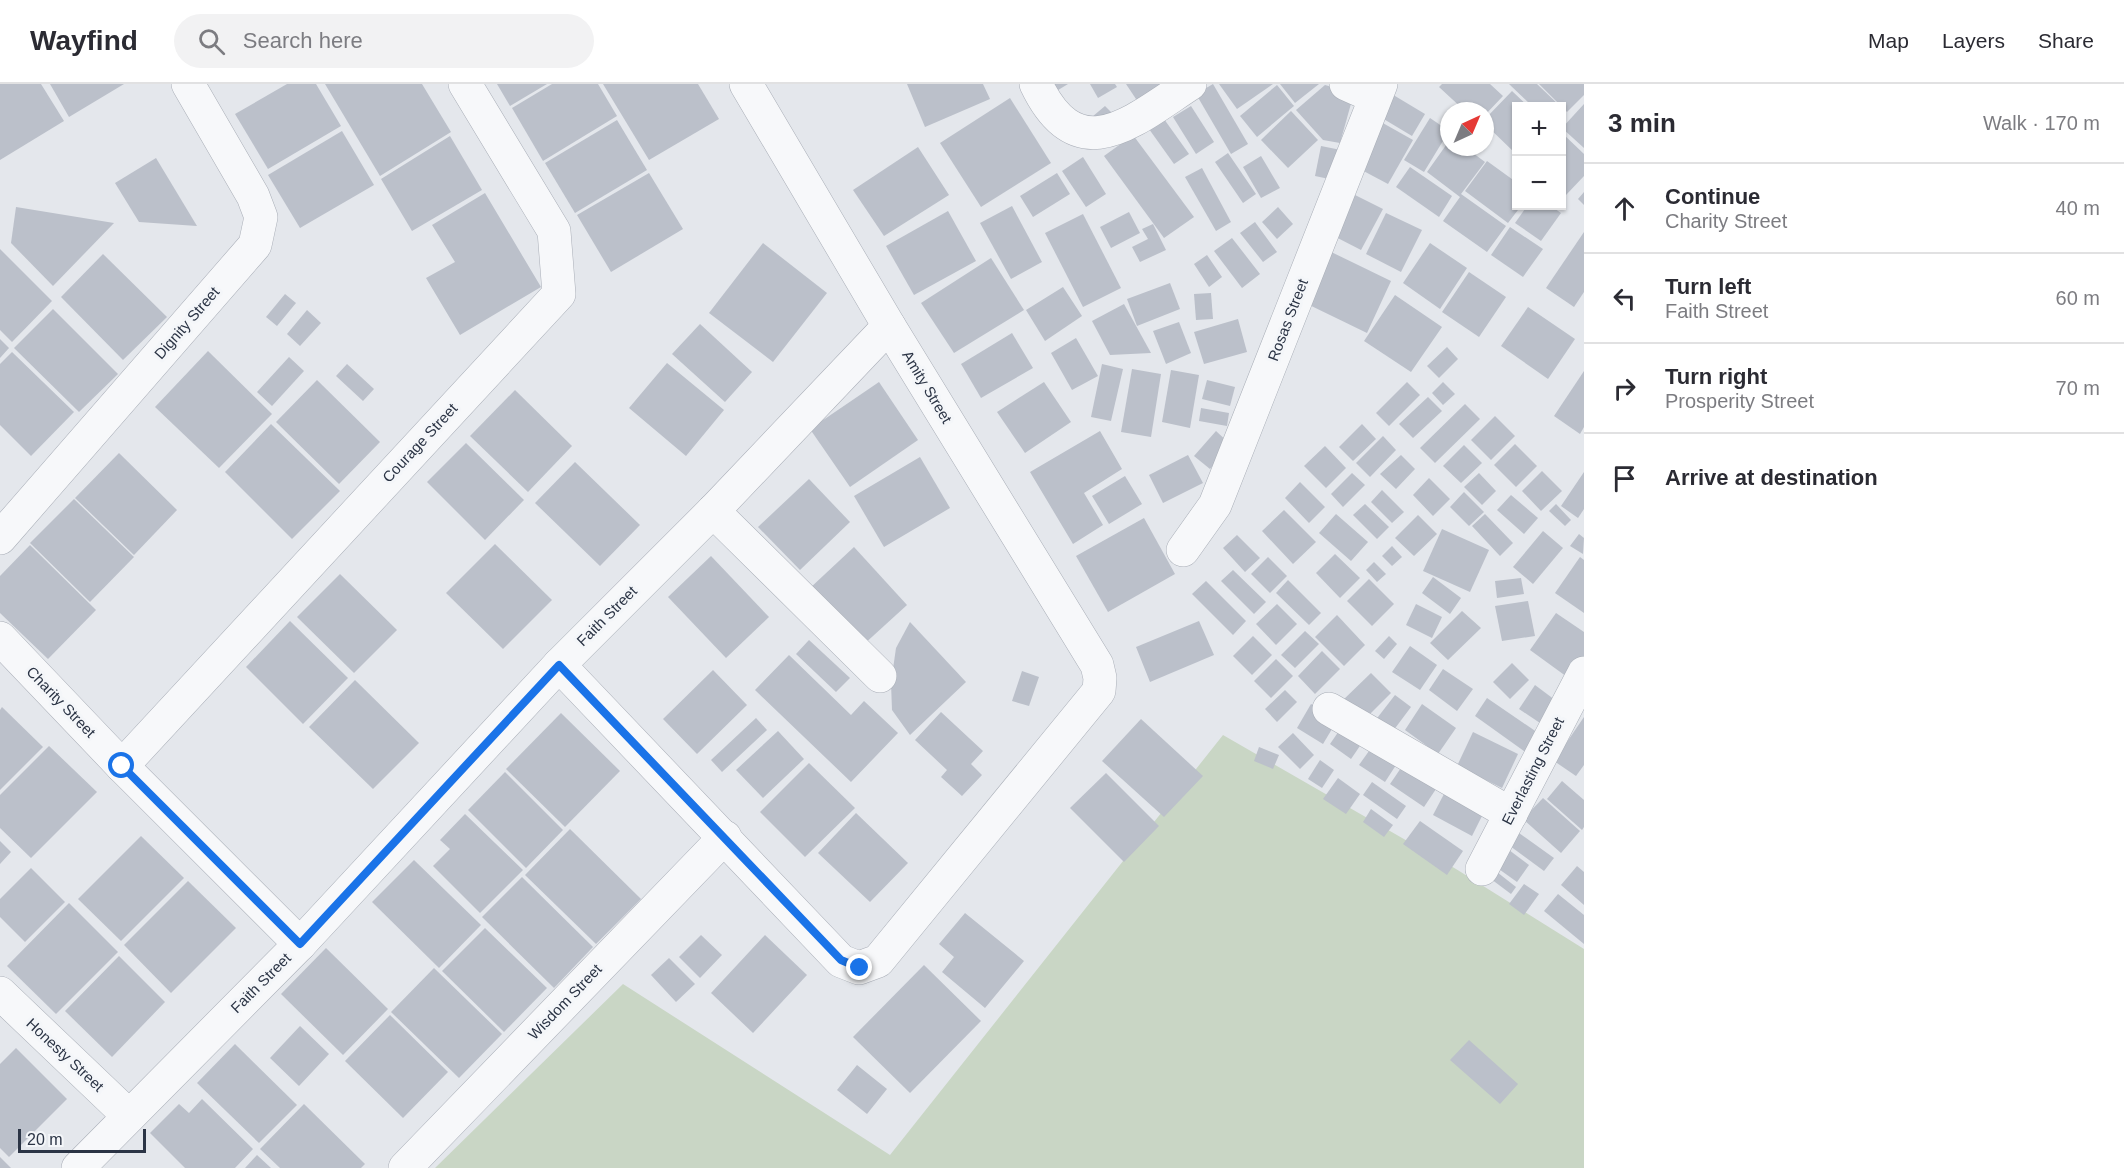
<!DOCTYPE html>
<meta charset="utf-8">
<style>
body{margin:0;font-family:Helvetica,sans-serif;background:#f2f2f3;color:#2b2b33}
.controls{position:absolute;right:18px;top:18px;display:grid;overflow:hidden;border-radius:0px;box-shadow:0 2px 4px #0004}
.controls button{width:54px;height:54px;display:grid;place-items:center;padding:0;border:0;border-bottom:2px solid #e1e1e2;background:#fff;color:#2b2b33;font:30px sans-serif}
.compass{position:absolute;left:1440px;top:18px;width:54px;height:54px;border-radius:50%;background:#fff;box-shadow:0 2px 4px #0004;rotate:44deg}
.scale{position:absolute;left:18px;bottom:15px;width:128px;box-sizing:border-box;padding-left:6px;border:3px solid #2b3445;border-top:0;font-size:16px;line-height:21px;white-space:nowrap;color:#2b3445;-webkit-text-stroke:4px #f4f6f9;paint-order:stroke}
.stop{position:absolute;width:18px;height:18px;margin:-14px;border:4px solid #1a73e8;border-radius:50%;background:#fff}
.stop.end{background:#1a73e8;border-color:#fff;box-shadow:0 2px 6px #0008}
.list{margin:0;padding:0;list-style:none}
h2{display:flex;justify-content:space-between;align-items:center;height:78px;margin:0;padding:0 24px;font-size:26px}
h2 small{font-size:20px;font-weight:400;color:#7c7c81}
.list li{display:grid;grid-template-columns:39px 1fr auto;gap:18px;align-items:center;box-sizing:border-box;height:90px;padding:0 24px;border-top:2px solid #e1e1e2}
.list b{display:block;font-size:22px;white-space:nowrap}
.list p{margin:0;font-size:20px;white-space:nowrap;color:#7c7c81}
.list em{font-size:20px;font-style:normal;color:#7c7c81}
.icon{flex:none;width:33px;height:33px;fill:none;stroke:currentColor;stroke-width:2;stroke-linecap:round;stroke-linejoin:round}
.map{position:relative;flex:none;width:1584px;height:1084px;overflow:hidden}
header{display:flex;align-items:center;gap:36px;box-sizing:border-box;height:84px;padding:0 30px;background:#fff;border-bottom:2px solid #e1e1e2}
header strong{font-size:28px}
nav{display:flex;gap:33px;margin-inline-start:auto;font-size:21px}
.search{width:420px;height:54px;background:#f2f2f3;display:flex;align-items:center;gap:15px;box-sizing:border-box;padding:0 21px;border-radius:33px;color:#7c7c81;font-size:22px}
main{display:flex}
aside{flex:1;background:#fff}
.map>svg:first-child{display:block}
.green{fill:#c9d6c5}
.building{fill:#bbc0ca}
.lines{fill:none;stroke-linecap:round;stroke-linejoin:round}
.street-casing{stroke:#a9aeb7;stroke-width:34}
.street{stroke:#f7f8fa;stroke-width:33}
.route{stroke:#1a73e8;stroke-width:8}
.labels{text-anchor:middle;stroke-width:6;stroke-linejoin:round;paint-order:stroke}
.street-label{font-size:15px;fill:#2b3445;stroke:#f4f6f9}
</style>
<header>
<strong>Wayfind</strong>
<div class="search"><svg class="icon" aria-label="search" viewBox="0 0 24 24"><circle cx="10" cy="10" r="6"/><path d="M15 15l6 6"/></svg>Search here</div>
<nav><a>Map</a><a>Layers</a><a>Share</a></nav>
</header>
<main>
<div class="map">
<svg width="1584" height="1084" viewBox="0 0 1584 1084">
<rect width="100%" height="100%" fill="#e4e7ec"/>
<polygon class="green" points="1223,651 1456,785 1584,865 1584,1084 435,1084 623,900 890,1071"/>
<g class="building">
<polygon points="0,0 41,0 64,37 0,76"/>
<polygon points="50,0 124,0 69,33"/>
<polygon points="287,0 316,0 341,42 268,85 235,30"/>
<polygon points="325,0 422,0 451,48 380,92"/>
<polygon points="497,0 547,0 510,22"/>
<polygon points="552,0 598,0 617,32 543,77 512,24"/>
<polygon points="603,0 698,0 719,35 649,76"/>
<polygon points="907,0 983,0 990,15 925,43"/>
<polygon points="1043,0 1068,0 1050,11"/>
<polygon points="1090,0 1115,0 1117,3 1098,14"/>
<polygon points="1126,0 1173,0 1140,21"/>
<polygon points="1213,0 1248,60 1231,70 1196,10"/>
<polygon points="1219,0 1273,0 1237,25"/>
<polygon points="1280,0 1319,0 1295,19"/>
<polygon points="1442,0 1490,0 1503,12 1485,31 1485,27 1465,27 1439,3"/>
<polygon points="1509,0 1537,0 1560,22 1532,22"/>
<polygon points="1539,0 1584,0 1584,11 1567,28"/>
<polygon points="1277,1 1294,22 1257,53 1240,32"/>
<polygon points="1325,1 1354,9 1340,59 1323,56 1296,26"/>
<polygon points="1512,7 1528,22 1516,22 1516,70 1485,40 1485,35"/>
<polygon points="1390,9 1425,30 1412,52 1377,31"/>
<polygon points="1010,14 1051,79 981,123 940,59"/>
<polygon points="1584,20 1584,64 1562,44"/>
<polygon points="1105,22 1114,31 1086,38"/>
<polygon points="1191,22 1214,58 1196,70 1173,33"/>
<polygon points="1291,27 1318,56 1288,84 1261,56"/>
<polygon points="1430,34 1449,47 1424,88 1404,76"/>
<polygon points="1164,35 1189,70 1174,80 1149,45"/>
<polygon points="617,36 647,86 575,129 545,79"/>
<polygon points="1381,38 1413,56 1388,100 1356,83"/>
<polygon points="342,47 374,101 300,144 268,91"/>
<polygon points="1562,49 1584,70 1584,92 1566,111 1562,107"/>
<polygon points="1133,51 1194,133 1164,154 1104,72"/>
<polygon points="450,52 482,106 412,147 381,95"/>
<polygon points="1449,57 1449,63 1465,63 1485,78 1461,110 1506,142 1487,168 1443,137 1460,113 1427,88"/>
<polygon points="1321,62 1341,66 1334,96 1315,92"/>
<polygon points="918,63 949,111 884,152 853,106"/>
<polygon points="1228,69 1256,110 1243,119 1215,78"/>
<polygon points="1261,72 1280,104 1261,114 1243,83"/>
<polygon points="1083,73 1106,110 1086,123 1062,87"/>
<polygon points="156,74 197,142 139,138 115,99"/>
<polygon points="1487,77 1516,98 1516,122 1521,122 1508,139 1465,107"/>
<polygon points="1410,83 1452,112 1439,133 1396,103"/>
<polygon points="1202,84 1231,138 1216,147 1185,93"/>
<polygon points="649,89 683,145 611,188 577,131"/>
<polygon points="1057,89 1070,110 1033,133 1020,112"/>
<polygon points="1347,107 1383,125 1361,166 1326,148"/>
<polygon points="1584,108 1584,121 1578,115"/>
<polygon points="485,109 541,203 460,251 426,194 455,178 432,141"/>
<polygon points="1012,122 1042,178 1011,195 980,139"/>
<polygon points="1527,122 1551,122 1561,129 1541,157 1515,139"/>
<polygon points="16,123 114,139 53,202 11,159"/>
<polygon points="1278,123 1293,140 1277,155 1262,138"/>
<polygon points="948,127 976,177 914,211 886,162"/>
<polygon points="1129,128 1140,149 1111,164 1100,143"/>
<polygon points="1386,129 1422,146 1401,188 1366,170"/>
<polygon points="1083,130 1121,204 1083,223 1045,149"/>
<polygon points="1255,138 1277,168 1263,178 1240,149"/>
<polygon points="1153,140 1166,166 1140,178 1132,163 1148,155 1142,145"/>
<polygon points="1510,143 1543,165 1523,193 1491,171"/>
<polygon points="1584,148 1584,208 1574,223 1546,204"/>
<polygon points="1232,154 1260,190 1242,204 1214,167"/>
<polygon points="763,159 827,209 773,278 709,229"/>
<polygon points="1430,159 1467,184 1440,225 1403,199"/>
<polygon points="1321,163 1391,197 1367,249 1297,215"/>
<polygon points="0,165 52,217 12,258 0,246"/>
<polygon points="103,170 167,233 123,276 61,213"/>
<polygon points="1207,171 1222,193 1209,203 1194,180"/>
<polygon points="991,174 1024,226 954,269 921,219"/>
<polygon points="1469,188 1506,213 1479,253 1442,228"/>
<polygon points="1170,199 1180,225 1137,242 1127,215"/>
<polygon points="1063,203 1082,232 1045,257 1026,226"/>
<polygon points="1211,209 1213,235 1196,236 1194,210"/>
<polygon points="285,210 296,219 277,242 266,233"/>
<polygon points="1395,211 1442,243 1411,288 1364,257"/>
<polygon points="1124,220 1151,269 1110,271 1092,237"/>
<polygon points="1528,223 1575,255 1548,295 1501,262"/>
<polygon points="53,225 118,290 79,328 14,264"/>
<polygon points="307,226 321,239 300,262 287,250"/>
<polygon points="1238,235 1247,268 1204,280 1194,248"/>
<polygon points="1179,238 1191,269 1166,280 1153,247"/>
<polygon points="700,240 752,288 725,318 672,270"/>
<polygon points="1012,249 1033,284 981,314 961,280"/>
<polygon points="1076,254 1098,292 1072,306 1051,269"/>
<polygon points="0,255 9,264 0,274"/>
<polygon points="1447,263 1458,275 1439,294 1427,282"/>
<polygon points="208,267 272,330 219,384 155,323"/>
<polygon points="12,268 74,328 31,372 0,341 0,280"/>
<polygon points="289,273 304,287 272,322 257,308"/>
<polygon points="667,279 724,326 686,372 629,324"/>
<polygon points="347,280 374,305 363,317 336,292"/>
<polygon points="1102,280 1123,285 1111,337 1091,333"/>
<polygon points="1132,285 1161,290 1151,353 1121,348"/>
<polygon points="1171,286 1199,291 1190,344 1162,338"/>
<polygon points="1584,287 1584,343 1580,350 1554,332"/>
<polygon points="317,296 380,358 339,400 276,338"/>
<polygon points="1207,296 1235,303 1230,322 1202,315"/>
<polygon points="879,298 918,356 850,403 810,345"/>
<polygon points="1044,298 1071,338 1025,369 997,328"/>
<polygon points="1407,298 1420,311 1389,342 1376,329"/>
<polygon points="1443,298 1455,310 1443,321 1432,309"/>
<polygon points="515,306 572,362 528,408 470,352"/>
<polygon points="1428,313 1442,327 1413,354 1399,340"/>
<polygon points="1465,320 1480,335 1435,379 1420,364"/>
<polygon points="1201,324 1229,329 1227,342 1199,337"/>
<polygon points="1495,332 1515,352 1491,376 1471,356"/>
<polygon points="271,340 340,407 292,455 225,388"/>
<polygon points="1362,340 1376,355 1353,377 1339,363"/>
<polygon points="1100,347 1122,385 1084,409 1103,441 1073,460 1030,388"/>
<polygon points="1216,347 1231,361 1210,385 1194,372"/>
<polygon points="1383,352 1396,366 1370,393 1356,379"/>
<polygon points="466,359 524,416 485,456 427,398"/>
<polygon points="1515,360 1537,382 1516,403 1494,381"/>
<polygon points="1464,361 1482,379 1461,399 1443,382"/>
<polygon points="1325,362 1346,384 1326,404 1304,382"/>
<polygon points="119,369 177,426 134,471 75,414"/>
<polygon points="1188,371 1203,399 1163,419 1149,391"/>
<polygon points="1401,371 1415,385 1396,405 1380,390"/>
<polygon points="920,373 950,424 884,463 854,412"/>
<polygon points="575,378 640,441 600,482 535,419"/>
<polygon points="1542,387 1562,407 1541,427 1522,407"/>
<polygon points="1584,388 1584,425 1578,434 1561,422"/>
<polygon points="1352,389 1365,401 1343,423 1331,410"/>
<polygon points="1479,389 1496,407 1482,421 1464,403"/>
<polygon points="1125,392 1142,420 1109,440 1092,412"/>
<polygon points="1429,394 1450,415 1433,432 1413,411"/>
<polygon points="809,395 850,438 800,486 758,443"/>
<polygon points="1300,398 1325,423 1309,439 1285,414"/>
<polygon points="1382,406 1404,428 1392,439 1371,418"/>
<polygon points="1464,408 1484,428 1469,442 1450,423"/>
<polygon points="1511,411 1538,434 1524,450 1497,426"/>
<polygon points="74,415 134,473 90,518 30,459"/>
<polygon points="1365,420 1389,443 1377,455 1353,431"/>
<polygon points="1556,420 1571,436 1565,442 1549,427"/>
<polygon points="1284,426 1316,458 1293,480 1262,447"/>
<polygon points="1336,430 1368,458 1351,477 1319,449"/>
<polygon points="1485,430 1513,459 1500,472 1472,442"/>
<polygon points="1418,431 1437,450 1414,472 1395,454"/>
<polygon points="1144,434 1175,490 1108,528 1076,472"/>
<polygon points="1442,445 1489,466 1470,508 1423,487"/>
<polygon points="1543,447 1563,464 1533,500 1513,483"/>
<polygon points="1579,450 1584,454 1583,470 1570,462"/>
<polygon points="1237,451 1260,474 1245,488 1223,464"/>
<polygon points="495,460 552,516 503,565 446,509"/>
<polygon points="30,461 96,526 48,575 0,529 0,492"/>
<polygon points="1392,462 1402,473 1392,482 1382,472"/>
<polygon points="854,463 907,521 862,562 809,505"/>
<polygon points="1335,470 1360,494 1340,514 1316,489"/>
<polygon points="711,472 769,533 726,574 668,513"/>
<polygon points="1268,473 1287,492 1270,509 1251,490"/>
<polygon points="1580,473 1584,476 1584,529 1555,509"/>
<polygon points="1374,478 1386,490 1377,498 1366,486"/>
<polygon points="1233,486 1266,518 1254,530 1221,497"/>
<polygon points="340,490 397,546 354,589 297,533"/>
<polygon points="1433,493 1461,514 1450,530 1422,509"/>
<polygon points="1521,494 1524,510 1497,514 1495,497"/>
<polygon points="1369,495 1394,520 1372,542 1347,517"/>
<polygon points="1288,496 1321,529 1309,541 1276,509"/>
<polygon points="1206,497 1246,537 1233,551 1192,510"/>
<polygon points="1528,517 1535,552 1502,557 1495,522"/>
<polygon points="1277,520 1297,540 1276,561 1256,540"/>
<polygon points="1416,520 1442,533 1432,554 1406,541"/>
<polygon points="1462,527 1481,544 1448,576 1430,559"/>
<polygon points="1556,529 1584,548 1584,583 1574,598 1530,566"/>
<polygon points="1337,531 1365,561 1344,582 1315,553"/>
<polygon points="290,537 348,594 303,640 246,583"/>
<polygon points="1199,537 1214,571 1150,598 1136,563"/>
<polygon points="910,538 966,598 910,651 892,626 891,599 896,564"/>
<polygon points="1305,547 1319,560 1295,584 1281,571"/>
<polygon points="1253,552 1272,571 1252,591 1233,572"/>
<polygon points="1389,552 1397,560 1384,575 1375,567"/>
<polygon points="809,556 850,594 836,608 796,570"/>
<polygon points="1410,562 1437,581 1420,606 1392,588"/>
<polygon points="1322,567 1340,585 1315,610 1298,592"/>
<polygon points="789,571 851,631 864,617 898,649 851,698 755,606"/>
<polygon points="1276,575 1293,592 1271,614 1254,597"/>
<polygon points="1512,579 1529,596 1510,615 1493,598"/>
<polygon points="1443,585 1473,605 1457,627 1429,606"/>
<polygon points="713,586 747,621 697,670 663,635"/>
<polygon points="1022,587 1039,593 1029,622 1012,617"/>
<polygon points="1371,589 1391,609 1362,638 1341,618"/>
<polygon points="355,596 419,659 373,705 309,643"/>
<polygon points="1535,601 1555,616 1540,639 1519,625"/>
<polygon points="1285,606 1297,618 1277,638 1265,625"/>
<polygon points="1395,611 1411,623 1387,655 1371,642"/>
<polygon points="1487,614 1544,653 1531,672 1475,632"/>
<polygon points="1311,620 1338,635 1323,660 1297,644"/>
<polygon points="1422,620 1456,644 1438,670 1405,646"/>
<polygon points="2,623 43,663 0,706 0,626"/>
<polygon points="941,628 983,667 971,680 982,691 962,712 941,693 947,686 915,656"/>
<polygon points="561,629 620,687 565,743 506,685"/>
<polygon points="1584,633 1584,681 1576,692 1554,677"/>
<polygon points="756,634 767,646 722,688 711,676"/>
<polygon points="1141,635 1203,692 1164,733 1102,677"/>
<polygon points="1343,641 1364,656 1351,675 1330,660"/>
<polygon points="778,647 804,675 763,714 736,686"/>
<polygon points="1473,648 1518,670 1502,704 1457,682"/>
<polygon points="1293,649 1314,671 1300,685 1278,663"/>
<polygon points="1374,660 1398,678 1385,698 1359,681"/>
<polygon points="49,662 97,708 31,774 0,744 0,711"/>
<polygon points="1259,663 1279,671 1273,685 1254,677"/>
<polygon points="1320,676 1334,686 1322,704 1308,695"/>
<polygon points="809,679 855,724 805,773 760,728"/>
<polygon points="1403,681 1436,705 1424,723 1390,700"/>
<polygon points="505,688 563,746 526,784 468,726"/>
<polygon points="1106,689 1159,742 1124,778 1070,724"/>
<polygon points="1338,694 1360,710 1346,730 1323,715"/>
<polygon points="1562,697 1584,716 1584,743 1582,746 1547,715"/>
<polygon points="1372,698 1406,722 1397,735 1363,711"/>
<polygon points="1444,710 1483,730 1472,752 1433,731"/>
<polygon points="1543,714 1580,747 1561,769 1523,735"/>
<polygon points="1371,725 1393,741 1384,753 1363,738"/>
<polygon points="856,729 908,779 870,818 818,769"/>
<polygon points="465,730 523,786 480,829 433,782 450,765 440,756"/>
<polygon points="1420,737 1463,767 1447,791 1403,760"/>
<polygon points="570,745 641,815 596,860 525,791"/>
<polygon points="1519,749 1554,774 1544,787 1510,762"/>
<polygon points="141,752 184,794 121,857 78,815"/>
<polygon points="0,757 11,768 0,780"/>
<polygon points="1501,760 1529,781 1517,798 1489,778"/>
<polygon points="414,776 481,841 439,884 372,818"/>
<polygon points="1488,781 1516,803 1511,810 1483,789"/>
<polygon points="1577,782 1584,788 1584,821 1561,801"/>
<polygon points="31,784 65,818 25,858 0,833 0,815"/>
<polygon points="522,793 593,863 554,904 482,833"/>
<polygon points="188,797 236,844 171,909 124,861"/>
<polygon points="1524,800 1539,810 1524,831 1509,820"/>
<polygon points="1558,810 1584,831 1584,860 1544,827"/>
<polygon points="69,819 118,868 56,930 7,882"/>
<polygon points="965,829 1024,877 985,924 942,888 954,873 939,860"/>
<polygon points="485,844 547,904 504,948 442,887"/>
<polygon points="701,851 722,871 700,894 679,873"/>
<polygon points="765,851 807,891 753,949 711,909"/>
<polygon points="326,864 388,925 343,971 281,910"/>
<polygon points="119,872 165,918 112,973 65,927"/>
<polygon points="669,874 695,900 676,918 651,891"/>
<polygon points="924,881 981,937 910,1009 853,953"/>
<polygon points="434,884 502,950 459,994 391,928"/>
<polygon points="390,931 448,988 403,1034 345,977"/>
<polygon points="300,942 329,970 299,1002 270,974"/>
<polygon points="1469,956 1518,1000 1500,1020 1450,976"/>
<polygon points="235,960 297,1021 259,1059 197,999"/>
<polygon points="16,964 67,1015 9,1073 0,1064 0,980"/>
<polygon points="857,981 887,1005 867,1030 837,1006"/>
<polygon points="202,1015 253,1065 235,1084 185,1084 150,1049 179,1020 189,1029"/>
<polygon points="304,1020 365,1080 361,1084 280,1084 260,1065"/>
<polygon points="257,1071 271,1084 245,1084"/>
<polygon points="0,1073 11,1084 0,1084"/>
</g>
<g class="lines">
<defs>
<g id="street">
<path d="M 1036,0 C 1078,88 1133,37 1190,0"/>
<polyline points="1346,0 1375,13"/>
<polyline points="713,427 880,592"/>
<polyline points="0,454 255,161 261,133 253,112 188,0"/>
<polyline points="1183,466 1215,421 1381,0"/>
<polyline points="0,554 122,682 300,860"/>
<polyline points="559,581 841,877 859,884 878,877 1099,607 1100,594 1097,581 889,242 746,0"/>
<polyline points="1329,625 1511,730"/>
<polyline points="122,682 559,210 554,147 465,0"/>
<polyline points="1482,785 1584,589"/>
<polyline points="0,909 129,1032"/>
<polyline points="78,1084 300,860 559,581 713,427 889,242"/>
<polyline points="405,1084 725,753"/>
</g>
</defs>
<use href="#street" class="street-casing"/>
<use href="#street" class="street"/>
</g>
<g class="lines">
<polyline class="route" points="122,682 300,860 559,581 841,876 860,884"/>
</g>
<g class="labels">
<g class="street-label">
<text transform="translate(1288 236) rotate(-69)" y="5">Rosas Street</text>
<text transform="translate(187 239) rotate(-49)" y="5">Dignity Street</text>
<text transform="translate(927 303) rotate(59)" y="5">Amity Street</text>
<text transform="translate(420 359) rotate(-47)" y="5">Courage Street</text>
<text transform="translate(607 532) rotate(-45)" y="5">Faith Street</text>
<text transform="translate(61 618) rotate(46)" y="5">Charity Street</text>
<text transform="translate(1533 687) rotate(-63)" y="5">Everlasting Street</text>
<text transform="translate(261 899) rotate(-45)" y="5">Faith Street</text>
<text transform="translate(565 918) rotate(-46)" y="5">Wisdom Street</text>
<text transform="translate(65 971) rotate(43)" y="5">Honesty Street</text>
</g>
</g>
</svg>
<div class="controls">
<button>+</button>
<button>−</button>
</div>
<svg class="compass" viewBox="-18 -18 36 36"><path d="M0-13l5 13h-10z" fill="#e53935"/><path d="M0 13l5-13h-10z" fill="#7c7c81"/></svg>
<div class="scale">20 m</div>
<div class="stop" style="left:122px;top:682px"></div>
<div class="stop end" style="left:860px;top:884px"></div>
</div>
<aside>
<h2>3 min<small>Walk · 170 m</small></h2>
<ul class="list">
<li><svg class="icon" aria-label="ahead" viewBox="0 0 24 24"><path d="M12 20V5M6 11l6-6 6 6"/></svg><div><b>Continue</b><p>Charity Street</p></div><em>40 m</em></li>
<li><svg class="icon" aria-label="left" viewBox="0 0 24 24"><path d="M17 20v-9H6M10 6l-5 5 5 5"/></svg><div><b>Turn left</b><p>Faith Street</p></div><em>60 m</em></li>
<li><svg class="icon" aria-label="right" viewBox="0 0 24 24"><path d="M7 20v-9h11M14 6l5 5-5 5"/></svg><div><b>Turn right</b><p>Prosperity Street</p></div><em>70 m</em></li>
<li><svg class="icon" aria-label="arrive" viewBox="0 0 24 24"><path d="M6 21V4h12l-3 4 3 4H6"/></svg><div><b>Arrive at destination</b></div></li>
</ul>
</aside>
</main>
